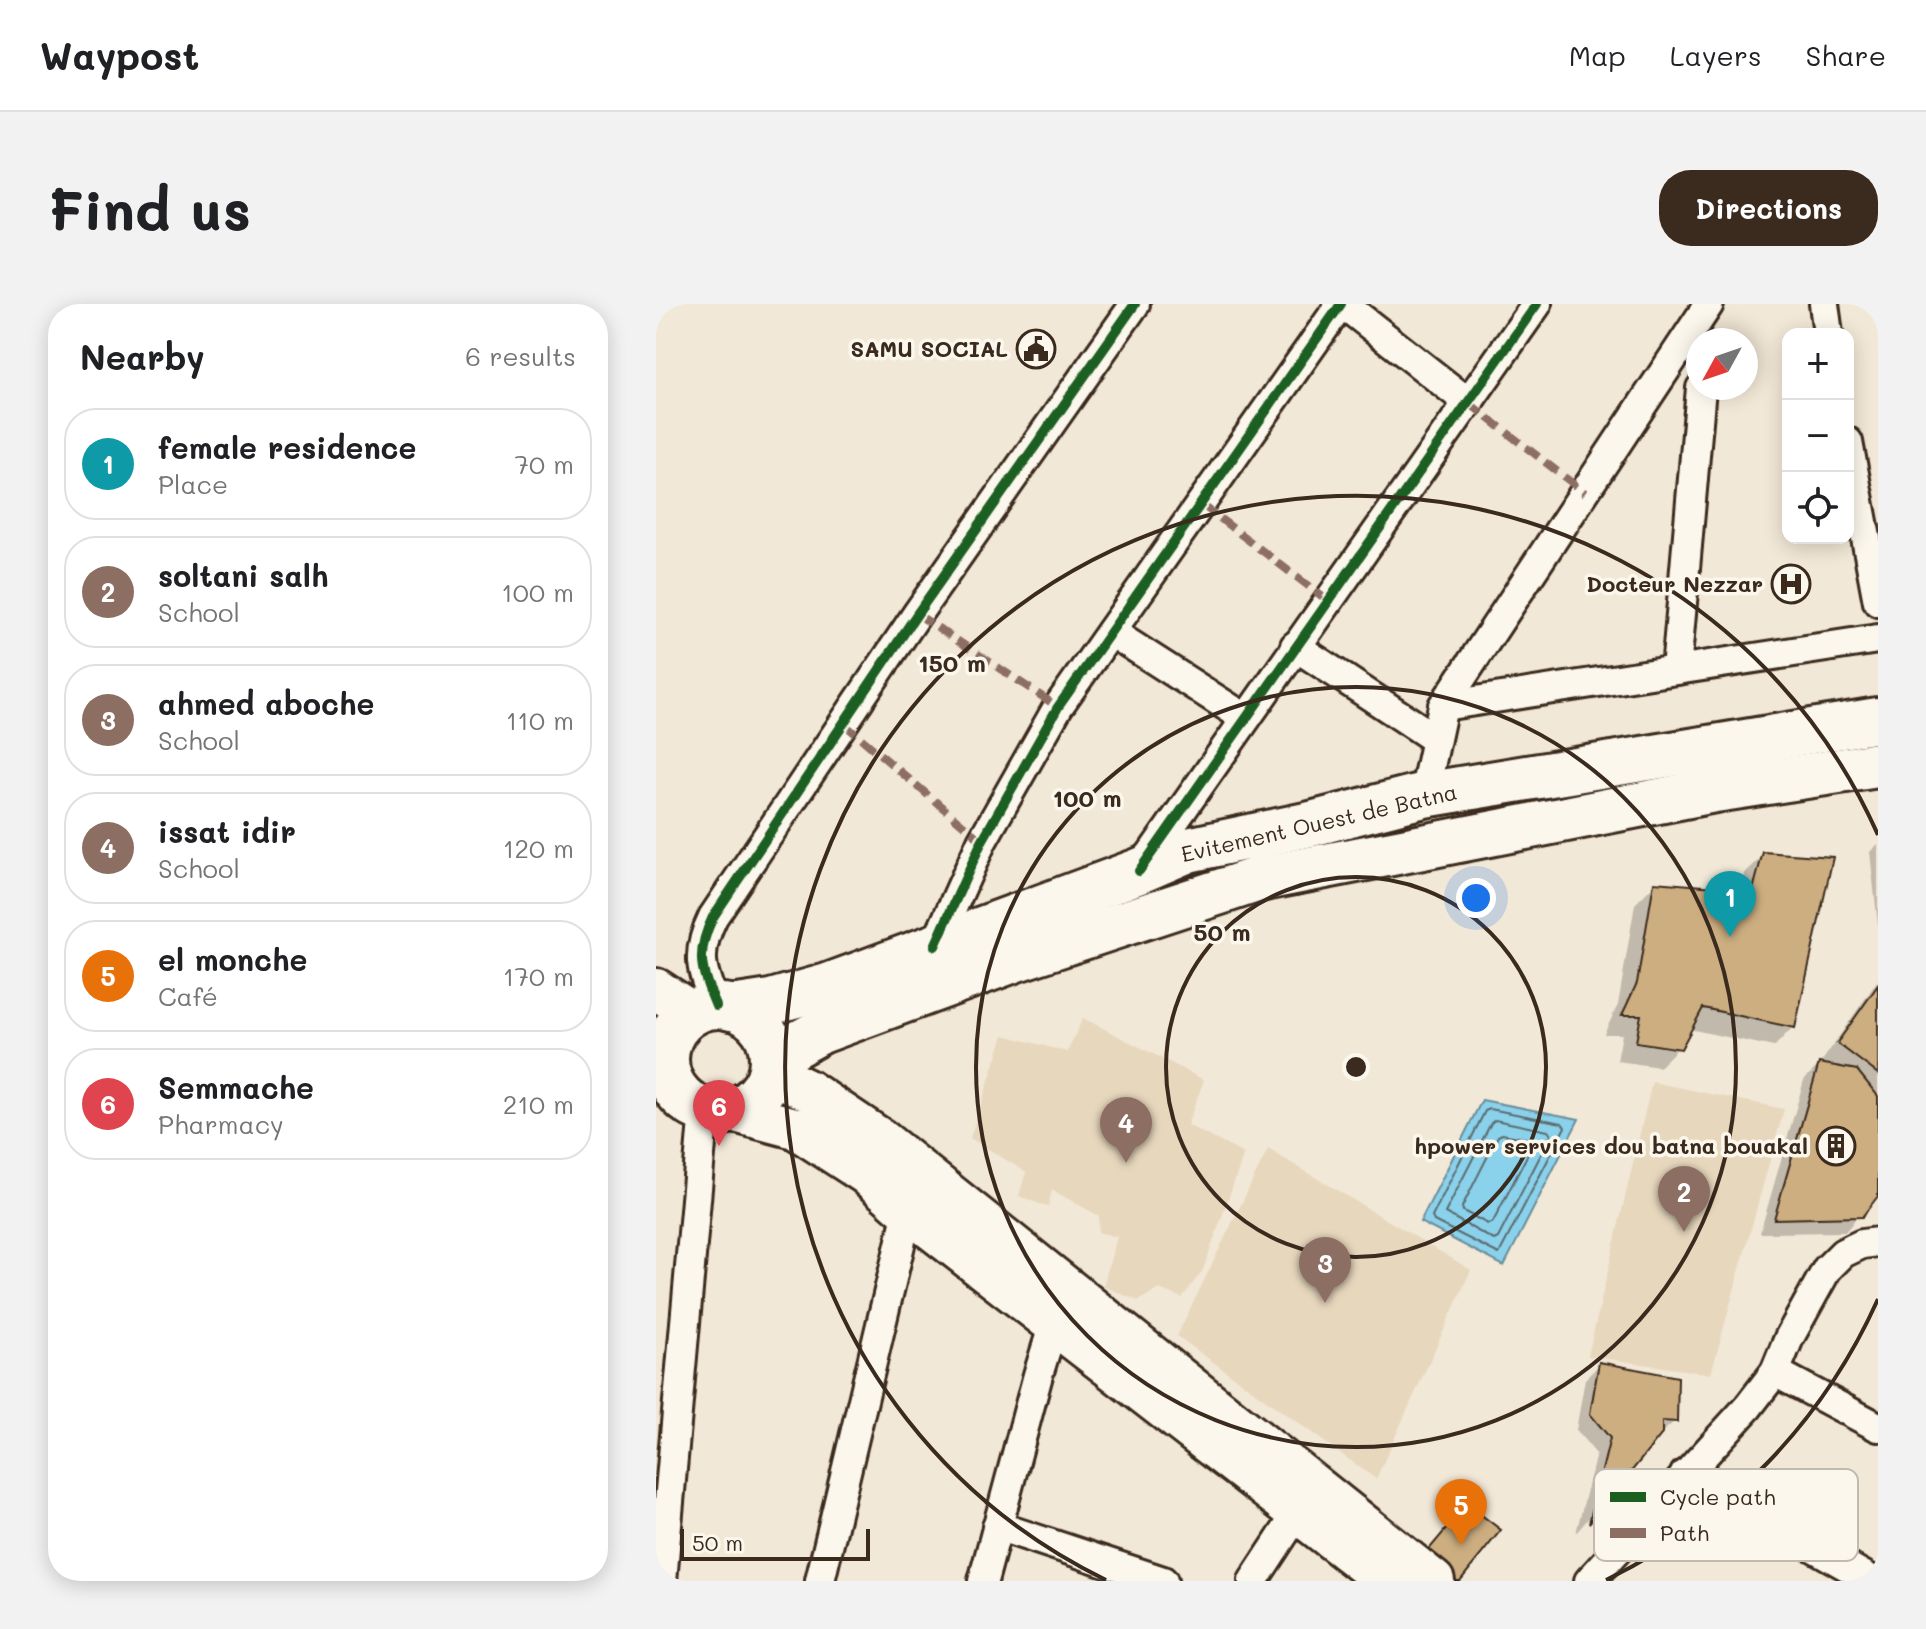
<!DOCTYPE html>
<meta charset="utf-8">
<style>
body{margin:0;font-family:Mali,sans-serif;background:#f2f2f2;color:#202124}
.controls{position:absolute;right:24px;top:24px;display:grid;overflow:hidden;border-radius:16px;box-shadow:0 4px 20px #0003}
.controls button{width:72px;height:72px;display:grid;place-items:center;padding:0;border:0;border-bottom:2px solid #e0e0e0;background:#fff;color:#202124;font:40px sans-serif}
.compass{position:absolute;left:1030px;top:24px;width:72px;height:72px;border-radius:50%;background:#fff;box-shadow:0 4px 20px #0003;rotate:230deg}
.scale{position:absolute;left:24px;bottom:20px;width:190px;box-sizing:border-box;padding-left:8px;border:4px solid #3b2a1e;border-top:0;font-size:22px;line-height:28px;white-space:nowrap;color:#3b2a1e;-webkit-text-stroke:6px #fbf7ec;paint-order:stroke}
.you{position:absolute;left:820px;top:594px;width:28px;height:28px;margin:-20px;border:6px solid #fff;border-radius:50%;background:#1a73e8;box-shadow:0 0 0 12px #1a73e833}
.badge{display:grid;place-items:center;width:52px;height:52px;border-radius:50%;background:#3b2a1e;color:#fff;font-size:26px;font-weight:700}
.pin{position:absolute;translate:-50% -66px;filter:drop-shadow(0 2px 4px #0008)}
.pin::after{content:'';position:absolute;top:42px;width:28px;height:24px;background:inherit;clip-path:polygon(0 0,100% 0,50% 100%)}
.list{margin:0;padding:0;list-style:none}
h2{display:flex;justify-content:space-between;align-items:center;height:104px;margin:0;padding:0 32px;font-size:34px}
h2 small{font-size:26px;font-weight:400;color:#757577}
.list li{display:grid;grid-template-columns:52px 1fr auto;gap:24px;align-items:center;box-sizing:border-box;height:112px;margin:0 16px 16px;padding:0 16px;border:2px solid #e0e0e0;border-radius:32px}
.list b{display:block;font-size:30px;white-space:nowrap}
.list p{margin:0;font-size:26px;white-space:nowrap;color:#757577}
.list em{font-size:26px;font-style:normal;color:#757577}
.icon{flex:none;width:44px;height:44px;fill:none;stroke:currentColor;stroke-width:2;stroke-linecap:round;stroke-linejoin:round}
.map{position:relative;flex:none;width:1222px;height:1277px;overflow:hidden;border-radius:32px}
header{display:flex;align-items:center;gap:48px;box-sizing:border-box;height:112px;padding:0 40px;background:#fff;border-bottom:2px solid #e0e0e0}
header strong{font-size:38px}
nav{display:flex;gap:44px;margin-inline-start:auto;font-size:28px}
.intro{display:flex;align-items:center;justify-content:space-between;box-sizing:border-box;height:192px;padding:0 48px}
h1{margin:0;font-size:56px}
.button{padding:20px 36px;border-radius:32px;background:#3b2a1e;color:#fff;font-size:28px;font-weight:700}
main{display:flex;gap:48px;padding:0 48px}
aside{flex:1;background:#fff;border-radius:32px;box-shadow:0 4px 20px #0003}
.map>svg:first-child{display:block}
.built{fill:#e7d7bd}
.water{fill:#8ad1eb;stroke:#6a8e99;stroke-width:2}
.shadow{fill:#0003}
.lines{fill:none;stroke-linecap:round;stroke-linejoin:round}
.shore{stroke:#5b6d70;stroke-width:2}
.building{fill:#cdae81;stroke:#3b2a1e;stroke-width:2}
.minor-casing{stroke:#3b2a1e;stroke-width:34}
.secondary-casing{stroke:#3b2a1e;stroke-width:46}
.trunk-casing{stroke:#3b2a1e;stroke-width:50}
.minor{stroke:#fbf7ec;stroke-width:28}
.secondary{stroke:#fbf7ec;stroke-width:40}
.trunk{stroke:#fbf7ec;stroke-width:44}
.quiet{stroke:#8d6e63;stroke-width:8;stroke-dasharray:16 8;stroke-linecap:butt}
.cycleway-casing{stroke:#fbf7ec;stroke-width:15}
.cycleway{stroke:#1b5e20;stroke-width:10}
.ring{fill:none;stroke:#3b2a1e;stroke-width:4}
.labels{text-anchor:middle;stroke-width:7;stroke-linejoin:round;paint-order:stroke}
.poi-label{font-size:22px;font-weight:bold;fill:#3b2a1e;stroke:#fbf7ec;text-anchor:end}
.street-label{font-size:22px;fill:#3b2a1e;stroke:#fbf7ec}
.key{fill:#fbf7ec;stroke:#c1baae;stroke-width:2}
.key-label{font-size:22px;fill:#3b2a1e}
.centre{fill:#3b2a1e;stroke:#fbf7ec;stroke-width:4}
.ring-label{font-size:24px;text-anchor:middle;font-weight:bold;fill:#3b2a1e;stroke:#fbf7ec;stroke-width:7;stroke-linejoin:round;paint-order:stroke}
</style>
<header>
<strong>Waypost</strong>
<nav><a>Map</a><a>Layers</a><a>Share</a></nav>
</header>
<div class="intro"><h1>Find us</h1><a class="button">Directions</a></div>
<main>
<aside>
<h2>Nearby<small>6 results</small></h2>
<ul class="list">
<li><span class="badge" style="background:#0f9aa8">1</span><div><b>female residence</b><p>Place</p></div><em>70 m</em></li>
<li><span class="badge" style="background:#8d6e63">2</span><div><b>soltani salh</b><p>School</p></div><em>100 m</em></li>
<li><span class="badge" style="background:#8d6e63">3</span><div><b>ahmed aboche</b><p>School</p></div><em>110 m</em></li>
<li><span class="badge" style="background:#8d6e63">4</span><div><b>issat idir</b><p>School</p></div><em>120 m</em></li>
<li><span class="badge" style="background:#e8710a">5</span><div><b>el monche</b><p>Café</p></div><em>170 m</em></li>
<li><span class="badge" style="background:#e0444e">6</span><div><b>Semmache</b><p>Pharmacy</p></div><em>210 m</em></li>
</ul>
</aside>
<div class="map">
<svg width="1222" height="1277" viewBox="0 0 1222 1277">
<rect width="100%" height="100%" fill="#f2e8d7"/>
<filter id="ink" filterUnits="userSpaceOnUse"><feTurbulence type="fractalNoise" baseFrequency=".0125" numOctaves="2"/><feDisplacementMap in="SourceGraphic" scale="16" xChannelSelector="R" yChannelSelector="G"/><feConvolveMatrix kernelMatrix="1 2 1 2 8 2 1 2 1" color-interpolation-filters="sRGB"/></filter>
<g filter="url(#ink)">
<g class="built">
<polygon points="427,714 548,776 531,821 588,850 547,966 526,994 503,985 482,997 447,982 461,933 442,928 443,912 396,886 392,903 363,892 370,868 314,834 348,731 411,748"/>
<polygon points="996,778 1128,805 1055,1070 932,1052"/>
<polygon points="612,845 815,966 720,1175 521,1032"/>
</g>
<polygon class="water" points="826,796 923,815 848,962 764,918"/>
<g class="shadow">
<polygon points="1222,540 1222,622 1214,548"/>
<polygon points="1108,551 1137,723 1118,743 1033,725 1023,743 1003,763 961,757 966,730 948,730 962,701 979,600 999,580 1084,587 1088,570"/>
<polygon points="1222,676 1222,888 1189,928 1104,929 1148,776 1164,760"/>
<polygon points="944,1060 1019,1117 1002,1132 920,1229 940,1150 920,1126 929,1075"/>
</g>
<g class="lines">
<g class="shore">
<polygon points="834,805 906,819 909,823 843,950 778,917 776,913 829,807"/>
<polygon points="839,816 892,827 895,831 842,934 838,936 789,909 835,819"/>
<polygon points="846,830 874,835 877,840 837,918 832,920 807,907 806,903 842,832"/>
</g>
</g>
<g class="building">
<polygon points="1107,548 1177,553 1139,724 1047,704 1025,745 980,738 985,711 966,711 981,679 998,578 1097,586"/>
<polygon points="1222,681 1222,770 1181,739"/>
<polygon points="1163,759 1201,766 1222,792 1222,892 1206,913 1118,915"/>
<polygon points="943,1058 1022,1073 1021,1118 1006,1117 1006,1130 933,1219 954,1134 934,1110"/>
<polygon points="811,1200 845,1226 804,1277 788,1277 765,1255"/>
</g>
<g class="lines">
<defs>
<g id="minor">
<polyline points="687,0 813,99"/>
<polyline points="1168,0 1172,30"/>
<polyline points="1192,138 1222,298"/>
<polyline points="455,328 589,414"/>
<polyline points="639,342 778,434"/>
<polyline points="1020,366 1045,84"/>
<polyline points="787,402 1222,335"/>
<polyline points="768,491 787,402 1053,0"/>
<polyline points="486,563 881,0"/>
<polyline points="279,642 326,537 402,403 685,0"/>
<path d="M 60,702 C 45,666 39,650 57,613 L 261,310 L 479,0"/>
<polyline points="1119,1068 1222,1123"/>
<polyline points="1029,1170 1217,1277"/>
<polyline points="341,1222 507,1277"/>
<polyline points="6,1277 48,806"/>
<polyline points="164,1277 252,907"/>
<polyline points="327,1277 382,1071 398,1019"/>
<polyline points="597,1277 652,1193"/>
<polyline points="933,1277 1092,1103 1119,1068 1133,1034 1171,965 1187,949 1206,940 1222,938"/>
</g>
<g id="secondary">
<polyline points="0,685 37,709"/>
<polyline points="114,768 153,787 223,834 778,1277"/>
<polyline points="75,807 139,824 210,870 252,907 730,1277"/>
</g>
<g id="trunk">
<circle cx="63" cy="755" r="53"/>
<polyline points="75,704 115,698 172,682 483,567 532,546 655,520 768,491 1222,416"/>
<polyline points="116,754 165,727 360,655 603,575 1059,486 1222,461"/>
</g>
</defs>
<use href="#minor" class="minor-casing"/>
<use href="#secondary" class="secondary-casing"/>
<use href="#trunk" class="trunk-casing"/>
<use href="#minor" class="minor"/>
<use href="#secondary" class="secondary"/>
<use href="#trunk" class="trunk"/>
<g class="quiet">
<polyline points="813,99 929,189"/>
<polyline points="545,200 672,297"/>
<polyline points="261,310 402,403"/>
<polyline points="187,419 326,537"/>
</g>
<defs>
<g id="cycleway">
<polyline points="483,567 881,0"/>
<polyline points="279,642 326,537 402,403 685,0"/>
<path d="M 60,702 C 45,666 39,650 57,613 L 261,310 L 479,0"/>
</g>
</defs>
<use href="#cycleway" class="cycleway-casing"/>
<use href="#cycleway" class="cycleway"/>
</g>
</g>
<g class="ring">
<circle cx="700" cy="763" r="190"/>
<circle cx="700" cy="763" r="380"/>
<path d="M1222 995A571 571 0 0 1 950 1276M450 1276A571 571 0 1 1 1222 531"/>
</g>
<defs>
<symbol id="civic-ring" viewBox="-11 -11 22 22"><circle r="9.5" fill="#fbf7ec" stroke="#3b2a1e" stroke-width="1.5"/><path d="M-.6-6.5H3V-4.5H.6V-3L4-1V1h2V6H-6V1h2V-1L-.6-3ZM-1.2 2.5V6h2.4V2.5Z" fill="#3b2a1e"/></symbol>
<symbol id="hospital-ring" viewBox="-11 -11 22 22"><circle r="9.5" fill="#fbf7ec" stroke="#3b2a1e" stroke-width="1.5"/><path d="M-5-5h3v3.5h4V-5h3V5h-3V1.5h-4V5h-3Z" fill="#3b2a1e"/></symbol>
<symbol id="building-ring" viewBox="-11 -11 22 22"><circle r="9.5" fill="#fbf7ec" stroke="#3b2a1e" stroke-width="1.5"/><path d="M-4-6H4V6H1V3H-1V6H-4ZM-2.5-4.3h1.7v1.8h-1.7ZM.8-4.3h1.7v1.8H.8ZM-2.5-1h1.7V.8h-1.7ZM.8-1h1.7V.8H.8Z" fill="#3b2a1e"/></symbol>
</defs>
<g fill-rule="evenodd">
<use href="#civic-ring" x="358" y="23" width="44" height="44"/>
<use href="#hospital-ring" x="1113" y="258" width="44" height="44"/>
<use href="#building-ring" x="1158" y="820" width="44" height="44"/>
</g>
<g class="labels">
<g class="poi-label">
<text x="352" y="53">SAMU SOCIAL</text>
<text x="1107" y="288">Docteur Nezzar</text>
<text x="1152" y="850">hpower services dou batna bouakal</text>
</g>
<g class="street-label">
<text transform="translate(663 519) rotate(-13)" y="8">Evitement Ouest de Batna</text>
</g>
</g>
<rect x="938" y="1165" width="264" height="92" rx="12" class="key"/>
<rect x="954" y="1188" width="36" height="10" fill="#1b5e20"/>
<rect x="954" y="1224" width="36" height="10" fill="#8d6e63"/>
<g class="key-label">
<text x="1004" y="1201">Cycle path</text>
<text x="1004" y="1237">Path</text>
</g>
<circle cx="700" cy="763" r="12" class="centre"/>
<g class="ring-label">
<text x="296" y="368">150 m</text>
<text x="431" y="503">100 m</text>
<text x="566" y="637">50 m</text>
</g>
</svg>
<div class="controls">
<button>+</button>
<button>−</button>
<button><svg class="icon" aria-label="locate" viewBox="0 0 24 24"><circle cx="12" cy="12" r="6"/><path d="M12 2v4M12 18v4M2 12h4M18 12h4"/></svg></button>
</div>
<svg class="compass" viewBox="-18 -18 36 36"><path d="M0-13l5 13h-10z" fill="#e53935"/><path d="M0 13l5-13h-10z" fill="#757577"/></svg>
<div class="scale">50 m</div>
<div class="you"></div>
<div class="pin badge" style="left:1074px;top:633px;background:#0f9aa8">1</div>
<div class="pin badge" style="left:1028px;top:928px;background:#8d6e63">2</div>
<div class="pin badge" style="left:669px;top:999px;background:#8d6e63">3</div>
<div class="pin badge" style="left:470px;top:859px;background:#8d6e63">4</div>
<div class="pin badge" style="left:805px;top:1241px;background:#e8710a">5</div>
<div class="pin badge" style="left:63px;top:842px;background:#e0444e">6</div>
</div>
</main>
